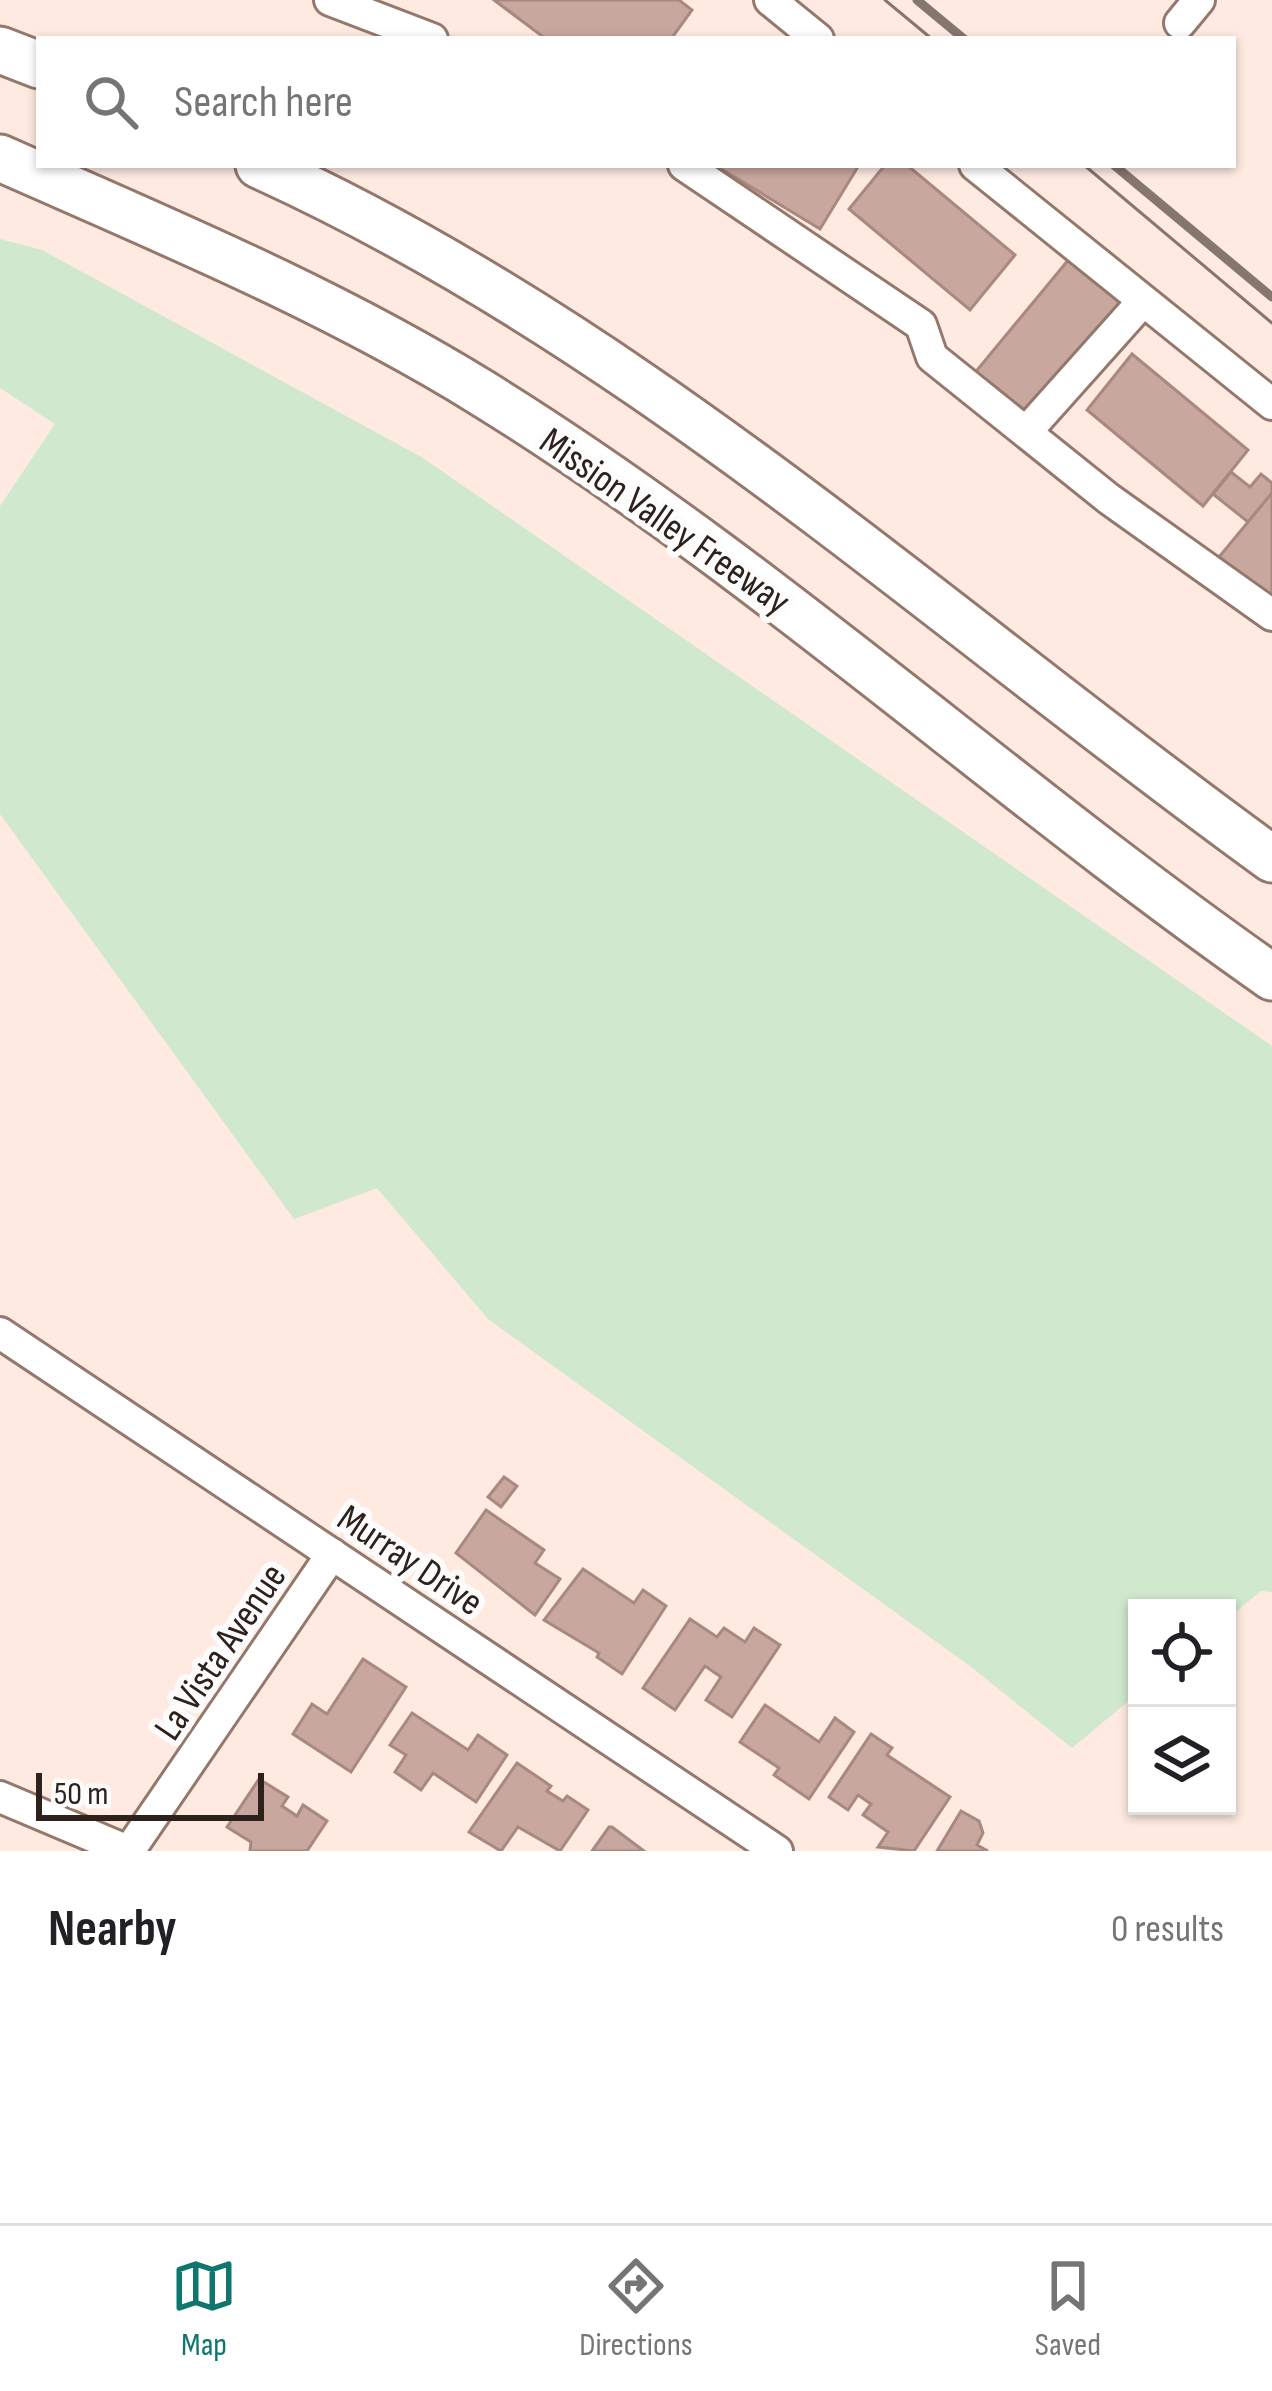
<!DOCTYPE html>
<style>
body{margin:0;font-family:"Sofia Sans Condensed",sans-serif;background:#f2f2f2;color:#202124}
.controls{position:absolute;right:36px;bottom:36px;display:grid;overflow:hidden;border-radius:0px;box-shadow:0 3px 9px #0004}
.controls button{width:108px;height:108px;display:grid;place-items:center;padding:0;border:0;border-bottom:3px solid #e0e0e0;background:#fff;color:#202124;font:60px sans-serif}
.scale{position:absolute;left:36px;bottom:30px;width:228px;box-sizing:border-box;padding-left:12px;border:6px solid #2c211b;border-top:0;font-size:33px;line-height:42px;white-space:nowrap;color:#2c211b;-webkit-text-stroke:9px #fcfcfc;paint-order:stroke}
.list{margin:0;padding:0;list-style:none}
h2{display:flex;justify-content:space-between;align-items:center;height:156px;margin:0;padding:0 48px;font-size:51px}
h2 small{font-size:39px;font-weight:400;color:#757577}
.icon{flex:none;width:66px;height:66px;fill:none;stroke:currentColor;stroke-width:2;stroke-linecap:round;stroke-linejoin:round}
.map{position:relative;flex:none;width:1272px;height:1851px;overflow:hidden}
.search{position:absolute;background:#fff;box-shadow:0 3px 9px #0004;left:36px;right:36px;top:36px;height:132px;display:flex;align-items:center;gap:30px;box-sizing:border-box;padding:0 42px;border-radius:0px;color:#757577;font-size:45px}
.sheet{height:372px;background:#fff}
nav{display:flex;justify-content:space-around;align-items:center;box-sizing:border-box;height:168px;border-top:3px solid #e0e0e0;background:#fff;font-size:33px;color:#757577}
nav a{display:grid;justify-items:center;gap:6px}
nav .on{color:#0f766e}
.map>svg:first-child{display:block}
.green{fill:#cfe8ce}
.building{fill:#c8a79e;stroke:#a8887f;stroke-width:3}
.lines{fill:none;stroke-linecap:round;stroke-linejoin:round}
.minor-casing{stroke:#94786b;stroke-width:36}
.highway-casing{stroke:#94786b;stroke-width:51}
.minor{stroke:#fff;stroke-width:30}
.highway{stroke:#fff;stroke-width:45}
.tram{stroke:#85766e;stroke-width:3}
.rail{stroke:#85766e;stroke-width:9}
.labels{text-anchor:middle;stroke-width:12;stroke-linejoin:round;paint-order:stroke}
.street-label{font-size:39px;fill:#2c211b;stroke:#fcfcfc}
</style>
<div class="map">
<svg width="1272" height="1851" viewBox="0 0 1272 1851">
<rect width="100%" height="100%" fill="#feeae1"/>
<polygon class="green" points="0,239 42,250 423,458 1272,1046 1272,1592 1261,1591 1227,1619 1227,1608 1137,1608 1137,1694 1072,1748 970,1666 488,1319 377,1188 294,1219 0,814 0,506 55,424 0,388"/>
<g class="building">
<polygon points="494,0 679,0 692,10 671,39 546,39"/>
<polygon points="715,165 859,165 820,229"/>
<polygon points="885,165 907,165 1015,255 970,310 849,209"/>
<polygon points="1070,258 1123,303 1027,420 973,375"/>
<polygon points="1132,354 1248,450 1203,506 1087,410"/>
<polygon points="1231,472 1250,487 1261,474 1272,483 1272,493 1248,522 1213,494"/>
<polygon points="1272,493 1272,601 1219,557"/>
<polygon points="504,1477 517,1486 501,1507 488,1497"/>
<polygon points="486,1510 544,1550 535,1563 560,1579 535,1615 456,1553"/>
<polygon points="583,1569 634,1603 643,1590 666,1606 622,1674 597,1657 599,1653 544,1620"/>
<polygon points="690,1619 717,1637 724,1628 745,1642 754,1628 780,1645 732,1717 706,1700 721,1677 705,1666 675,1710 643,1688"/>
<polygon points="363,1659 406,1687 351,1772 293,1734 312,1704 327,1714"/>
<polygon points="765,1705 819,1742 835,1718 854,1732 809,1799 774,1775 779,1768 740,1742"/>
<polygon points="412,1713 468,1750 478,1735 507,1755 476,1802 433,1773 421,1790 395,1772 406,1755 390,1745"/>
<polygon points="871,1734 892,1748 887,1755 950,1797 914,1851 878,1847 888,1832 863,1815 871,1804 858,1795 848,1810 829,1797"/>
<polygon points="517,1763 551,1786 547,1791 563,1801 567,1796 588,1810 560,1851 518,1827 501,1851 469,1832"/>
<polygon points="259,1779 288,1797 282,1806 297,1816 303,1805 327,1821 307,1851 250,1851 251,1842 227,1827"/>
<polygon points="961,1811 979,1821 983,1833 977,1845 988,1851 937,1851"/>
<polygon points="609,1827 612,1827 644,1851 592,1851"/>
</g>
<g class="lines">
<defs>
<g id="minor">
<polyline points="330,0 432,39"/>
<polyline points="770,0 818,39"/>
<polyline points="1180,23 1199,0"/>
<polyline points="684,165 921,325 932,357 1109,499 1272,615"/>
<polyline points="975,165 1272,404"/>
<polyline points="1026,432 1143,301"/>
<polyline points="0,1333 777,1851"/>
<polyline points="0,1797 128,1851"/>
<polyline points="129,1851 332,1554"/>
</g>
<g id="highway">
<polyline points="0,50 39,65"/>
<path d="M 0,158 C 163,230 330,299 482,393 C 762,566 1003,789 1272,977"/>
<path d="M 259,165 C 634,335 941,620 1272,859"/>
</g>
</defs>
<use href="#minor" class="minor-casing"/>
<use href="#highway" class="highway-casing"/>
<use href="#minor" class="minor"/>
<use href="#highway" class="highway"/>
<g class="tram">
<polyline points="885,0 932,39"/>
<polyline points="1084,165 1272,323"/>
</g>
<g class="rail">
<polyline points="917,0 964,39"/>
<polyline points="1114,165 1272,297"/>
</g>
</g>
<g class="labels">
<g class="street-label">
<text transform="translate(666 520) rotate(35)" y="14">Mission Valley Freeway</text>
<text transform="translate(411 1559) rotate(34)" y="14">Murray Drive</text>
<text transform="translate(219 1651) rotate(-56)" y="14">La Vista Avenue</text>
</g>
</g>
</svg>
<div class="controls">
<button><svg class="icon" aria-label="locate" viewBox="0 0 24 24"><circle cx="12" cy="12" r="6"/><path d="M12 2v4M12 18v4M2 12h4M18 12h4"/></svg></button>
<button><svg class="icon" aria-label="layers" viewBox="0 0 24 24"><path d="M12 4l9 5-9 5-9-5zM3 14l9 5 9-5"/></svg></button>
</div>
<div class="scale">50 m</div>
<div class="search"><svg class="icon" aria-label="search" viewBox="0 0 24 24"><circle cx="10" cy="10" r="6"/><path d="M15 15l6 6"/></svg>Search here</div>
</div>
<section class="sheet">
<h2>Nearby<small>0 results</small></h2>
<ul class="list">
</ul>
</section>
<nav>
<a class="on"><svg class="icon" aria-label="map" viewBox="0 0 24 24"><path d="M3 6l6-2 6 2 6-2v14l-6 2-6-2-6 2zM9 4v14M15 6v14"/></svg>Map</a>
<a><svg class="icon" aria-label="directions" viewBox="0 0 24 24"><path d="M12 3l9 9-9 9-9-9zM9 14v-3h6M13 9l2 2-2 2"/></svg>Directions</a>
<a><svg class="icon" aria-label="saved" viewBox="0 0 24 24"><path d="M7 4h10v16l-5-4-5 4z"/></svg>Saved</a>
</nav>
